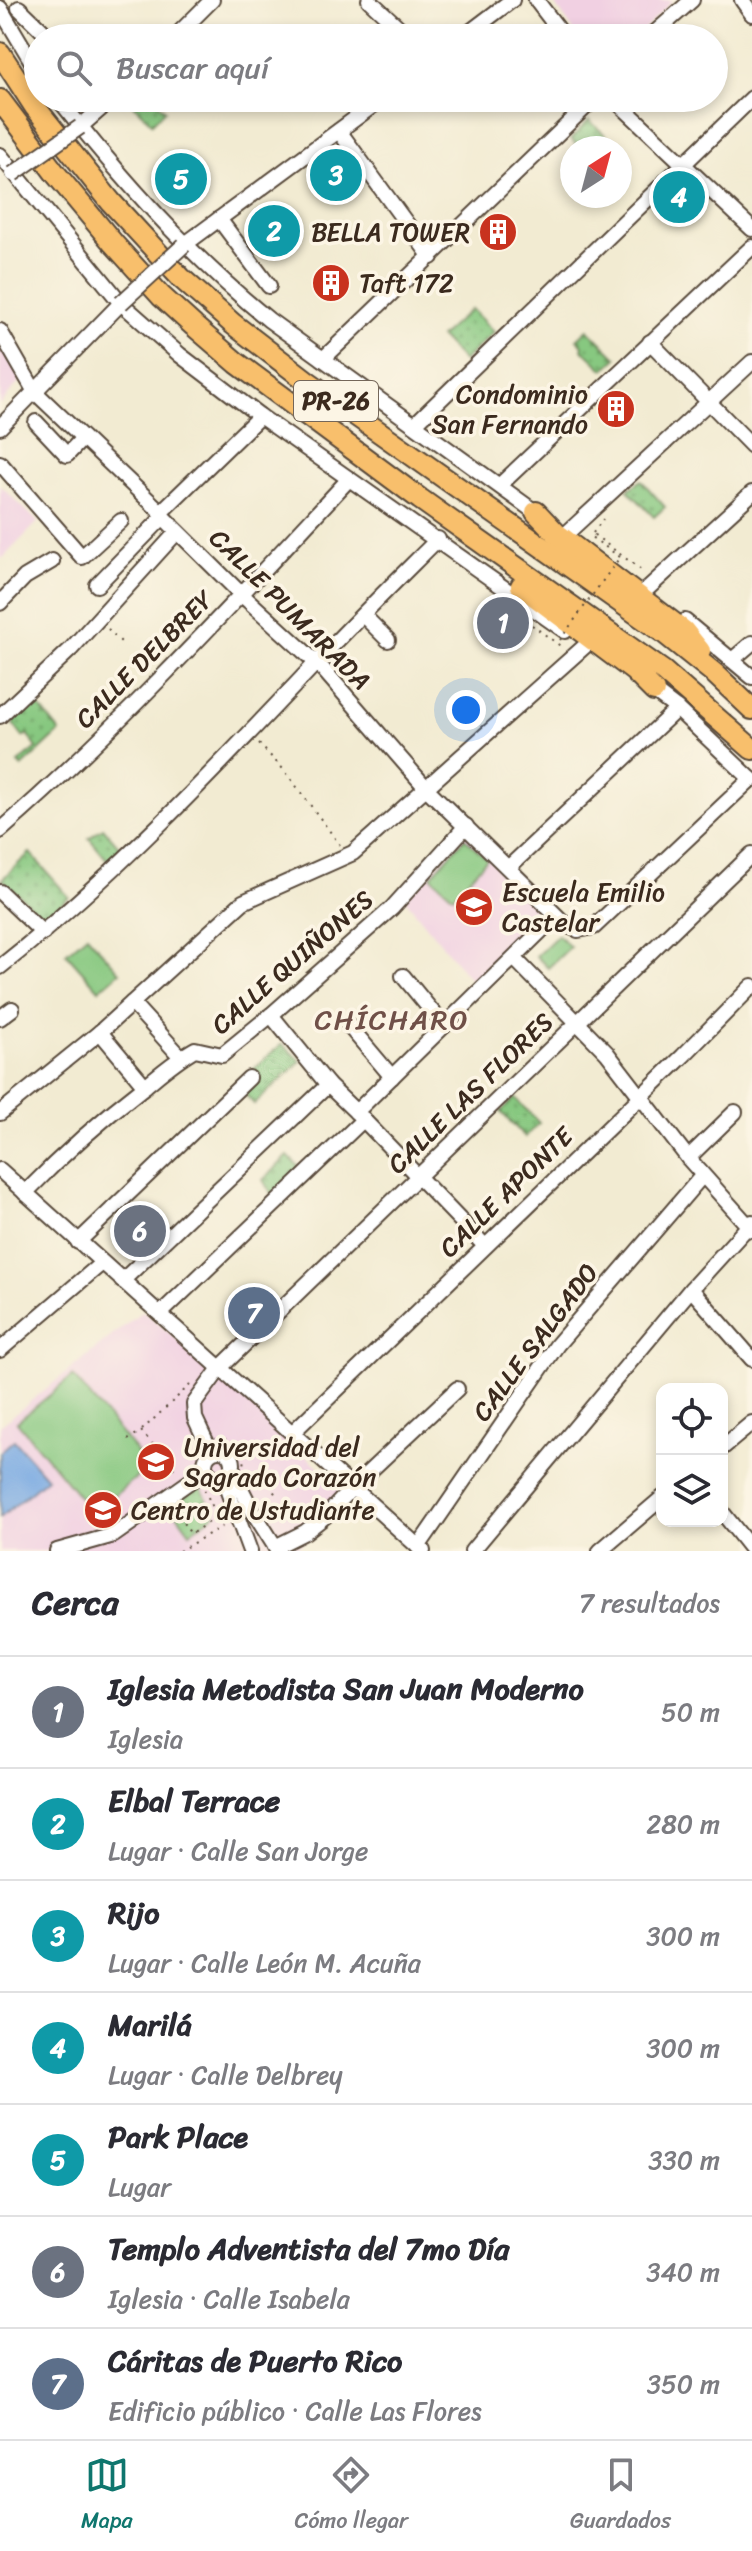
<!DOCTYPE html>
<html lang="es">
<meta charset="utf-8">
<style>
body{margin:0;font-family:Sriracha,sans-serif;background:#f7f7f7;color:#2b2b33}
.controls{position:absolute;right:24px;bottom:24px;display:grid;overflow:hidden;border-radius:16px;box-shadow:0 4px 12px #0003}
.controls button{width:72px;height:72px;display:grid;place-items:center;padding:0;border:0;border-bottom:2px solid #e1e1e2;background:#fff;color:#2b2b33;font:40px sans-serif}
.compass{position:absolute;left:560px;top:136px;width:72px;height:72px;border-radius:50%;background:#fff;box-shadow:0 4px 12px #0003;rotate:36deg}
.you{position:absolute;left:466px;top:710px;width:28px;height:28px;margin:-20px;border:6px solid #fff;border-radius:50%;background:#1a73e8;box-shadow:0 0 0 12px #1a73e833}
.badge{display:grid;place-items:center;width:52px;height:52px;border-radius:50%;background:#0f766e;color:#fff;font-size:26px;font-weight:700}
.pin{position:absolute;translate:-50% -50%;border:4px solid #fff;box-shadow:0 2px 8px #0006}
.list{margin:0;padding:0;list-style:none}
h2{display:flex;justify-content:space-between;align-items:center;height:104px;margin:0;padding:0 32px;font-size:34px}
h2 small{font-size:26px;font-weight:400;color:#7c7c81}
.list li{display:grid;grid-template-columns:52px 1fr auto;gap:24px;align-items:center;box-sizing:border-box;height:112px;padding:0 32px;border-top:2px solid #e1e1e2}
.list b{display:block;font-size:30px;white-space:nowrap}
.list p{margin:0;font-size:26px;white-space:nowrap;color:#7c7c81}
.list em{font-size:26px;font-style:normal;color:#7c7c81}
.icon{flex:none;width:44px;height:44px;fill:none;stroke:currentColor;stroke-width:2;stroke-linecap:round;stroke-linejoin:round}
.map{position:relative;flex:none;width:752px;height:1551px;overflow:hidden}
.search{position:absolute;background:#fff;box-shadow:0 4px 12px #0003;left:24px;right:24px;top:24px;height:88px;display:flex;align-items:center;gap:20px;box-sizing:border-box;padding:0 28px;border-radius:44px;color:#7c7c81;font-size:30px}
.sheet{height:888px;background:#fff}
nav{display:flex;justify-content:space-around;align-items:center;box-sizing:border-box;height:112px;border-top:2px solid #e1e1e2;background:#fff;font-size:22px;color:#7c7c81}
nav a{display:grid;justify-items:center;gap:4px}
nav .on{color:#0f766e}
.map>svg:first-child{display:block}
.built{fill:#f1d0e2}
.grass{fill:url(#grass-dots);stroke:#61794f;stroke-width:2}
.park{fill:#87c880;stroke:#61794f;stroke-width:2}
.water{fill:#77a8e2;stroke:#596980;stroke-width:2}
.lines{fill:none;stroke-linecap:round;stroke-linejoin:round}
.minor-casing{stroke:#564739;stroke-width:18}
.highway-casing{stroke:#564739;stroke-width:24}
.path{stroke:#564739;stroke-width:2;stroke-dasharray:2 6;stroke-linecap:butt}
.minor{stroke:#fff;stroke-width:14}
.highway{stroke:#f8bf6c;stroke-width:20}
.minor-bridge-casing{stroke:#564739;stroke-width:18;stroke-linecap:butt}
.path-bridge{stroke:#564739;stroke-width:2;stroke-dasharray:2 6;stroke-linecap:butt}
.minor-bridge{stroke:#fff;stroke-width:14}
.labels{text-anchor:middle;stroke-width:7;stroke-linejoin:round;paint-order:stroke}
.shield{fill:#fcf5e5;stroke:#75675a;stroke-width:2}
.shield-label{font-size:24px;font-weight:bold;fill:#3b2a1e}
.poi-label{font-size:26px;fill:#3b2a1e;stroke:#fcf5e5;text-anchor:start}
.street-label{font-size:26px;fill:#3b2a1e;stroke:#fcf5e5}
.neighbourhood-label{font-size:28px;letter-spacing:2px;fill:#705048;stroke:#fcf5e5}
</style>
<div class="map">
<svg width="752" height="1551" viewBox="0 0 752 1551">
<defs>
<pattern id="grass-dots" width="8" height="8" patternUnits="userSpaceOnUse" patternTransform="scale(2)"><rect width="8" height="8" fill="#87c880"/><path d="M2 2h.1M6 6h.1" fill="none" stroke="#70a368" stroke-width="1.8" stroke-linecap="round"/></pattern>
</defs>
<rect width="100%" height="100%" fill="#fcf5e5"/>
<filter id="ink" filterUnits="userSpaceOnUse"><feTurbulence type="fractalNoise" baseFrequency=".0125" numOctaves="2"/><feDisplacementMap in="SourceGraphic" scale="16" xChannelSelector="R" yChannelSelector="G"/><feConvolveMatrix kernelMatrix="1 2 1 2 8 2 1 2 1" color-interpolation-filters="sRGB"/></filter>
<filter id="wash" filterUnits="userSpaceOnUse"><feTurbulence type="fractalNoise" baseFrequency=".006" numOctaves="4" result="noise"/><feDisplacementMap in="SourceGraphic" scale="32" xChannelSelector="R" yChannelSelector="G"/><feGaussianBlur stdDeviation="1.8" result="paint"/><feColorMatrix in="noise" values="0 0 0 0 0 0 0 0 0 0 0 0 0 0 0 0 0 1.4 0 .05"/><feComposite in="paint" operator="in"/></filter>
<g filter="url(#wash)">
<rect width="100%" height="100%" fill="#f2ebd2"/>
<g class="built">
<polygon points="552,0 673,0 636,38 579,38"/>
<polygon points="0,343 18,371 20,381 0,405"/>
<polygon points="0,485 38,522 2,559 0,557"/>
<polygon points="467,833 535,902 539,911 539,921 532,929 474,984 405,899"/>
<polygon points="143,1311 223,1378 351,1497 298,1547 300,1551 0,1551 0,1426"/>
</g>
<g class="grass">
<polygon points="127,98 153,98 165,110 152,123"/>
<polygon points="589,120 616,145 613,148 579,148 571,139"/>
<polygon points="471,309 494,332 463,361 440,337"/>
<polygon points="588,329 617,358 604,370 582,349 583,345 577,339"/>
<polygon points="641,480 665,507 654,517 628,490"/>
<polygon points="33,699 60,732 22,767 18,763 37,748 27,734 23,737 13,724 15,721 13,719"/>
<polygon points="103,828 123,851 109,862 89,838"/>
<polygon points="30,853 69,897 44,918 2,879"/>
<polygon points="282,1044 301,1061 254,1104 243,1092 258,1078 252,1070"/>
<polygon points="515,1098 539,1123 525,1137 501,1112"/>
<polygon points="288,1156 303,1171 273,1197 263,1180"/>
<polygon points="200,1486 215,1514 190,1532 171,1506"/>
</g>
<g class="park">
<polygon points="465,838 487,859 453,896 431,876"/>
<polygon points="87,935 120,972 99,990 66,953"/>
<polygon points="558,935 570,947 548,968 536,956"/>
<polygon points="73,1376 149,1467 93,1513 17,1422"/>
</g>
<polygon class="water" points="14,1440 47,1478 0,1518 0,1452"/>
</g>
<g filter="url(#ink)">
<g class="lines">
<defs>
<g id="minor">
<polyline points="369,0 410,38"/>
<polyline points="536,0 565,38"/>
<polyline points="742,0 752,14"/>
<polyline points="0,8 38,72"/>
<polyline points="19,8 50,38"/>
<polyline points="174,38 212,0"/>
<polyline points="462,38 512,0"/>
<polyline points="649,38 692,0"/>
<path d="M 58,98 C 121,179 189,255 269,320 L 542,517"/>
<polyline points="613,98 752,229"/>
<polyline points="80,127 113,98"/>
<polyline points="339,131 431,257"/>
<polyline points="0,155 121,303 180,355 260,416 565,631"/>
<polyline points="219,219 269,286"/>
<polyline points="184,245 383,98"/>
<polyline points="0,331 35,392 161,512 163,517 241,594 321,667 427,789 566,925 578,930 594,927 751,779"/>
<polyline points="650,342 752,446"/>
<polyline points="323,359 595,98"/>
<polyline points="36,422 67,455 83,438"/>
<polyline points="415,424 752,98"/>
<polyline points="0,427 121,303"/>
<polyline points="0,463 82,557 121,521"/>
<polyline points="500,485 752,247"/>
<polyline points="161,512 260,416"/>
<polyline points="566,534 752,362"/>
<polyline points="97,585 163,517"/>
<polyline points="646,590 752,493"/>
<polyline points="0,603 25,577 52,561"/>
<polyline points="363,615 388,640"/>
<polyline points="685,621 752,677"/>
<polyline points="732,660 752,643"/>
<polyline points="648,687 677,709 752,780"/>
<polyline points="0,716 71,649 177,532"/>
<path d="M 0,831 C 124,723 236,600 349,479"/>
<polyline points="509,867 677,709"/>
<polyline points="0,892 43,933"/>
<polyline points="515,959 607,1053 688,1158 752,1230"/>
<path d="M 0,967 C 115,876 214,771 314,665 C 354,622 396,581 438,539"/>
<polyline points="403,976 444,1026"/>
<polyline points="132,1003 181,1057"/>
<polyline points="271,1015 328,1085 356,1112 485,1246"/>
<polyline points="0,1018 12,1009"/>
<polyline points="349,1026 392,1077"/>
<polyline points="100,1032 145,1086"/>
<polyline points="356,1112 556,916"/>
<polyline points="0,1113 100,1032 243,902 353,853 585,646"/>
<polyline points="688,1158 735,1112"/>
<polyline points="0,1170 423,1551"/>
<path d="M 25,1193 C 63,1154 102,1119 145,1086 C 161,1073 177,1059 195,1049 L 222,1055 L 271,1015 L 392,908 L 466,826"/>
<polyline points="78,1242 249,1078"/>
<polyline points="122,1281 328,1085"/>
<polyline points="691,1289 752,1359"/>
<polyline points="160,1314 364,1119"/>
<polyline points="0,1350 102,1263"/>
<polyline points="293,1432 683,1056 752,986"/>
<polyline points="722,1448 752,1423"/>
<circle cx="219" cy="1464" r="14"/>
<polyline points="211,1452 195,1418 194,1404 221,1367 752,854"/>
<polyline points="232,1471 252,1510 278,1551"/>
<polyline points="223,1478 250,1551"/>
<polyline points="722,1512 752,1550"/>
<polyline points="275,1547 305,1532 328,1514 353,1487 457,1389"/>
<polyline points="418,1547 557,1345 702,1176"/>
<polyline points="57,1551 114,1535 206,1470"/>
<polyline points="472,1551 691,1289 752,1222"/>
<polyline points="600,1551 662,1498"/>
</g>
<g id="highway">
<polyline points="0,53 35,107 111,202 181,278 233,324 307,381 664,633 714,673 752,709"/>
<polyline points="0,100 55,173 113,243 161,296 194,326 237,363 420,499 663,671 752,749"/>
<polyline points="536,512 556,533 684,631 700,651"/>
<polyline points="521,586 634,671 654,691"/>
</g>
</defs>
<use href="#minor" class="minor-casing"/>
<use href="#highway" class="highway-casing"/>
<g class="path">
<polyline points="593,533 603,519"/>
<polyline points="620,557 591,537 593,534 644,572"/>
<polyline points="532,625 563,648"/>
<polyline points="108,629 124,645"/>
<polyline points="259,744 285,771 340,845"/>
<polyline points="142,1430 190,1385"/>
<path d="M 224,1439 C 238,1443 244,1453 245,1467"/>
<polyline points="128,1440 141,1431 177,1472"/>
<polyline points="262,1504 279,1488"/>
<polyline points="174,1510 191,1534 217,1516 203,1487"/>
<polyline points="99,1512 109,1522"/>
<polyline points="179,1551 223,1526 217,1516"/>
</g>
<use href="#minor" class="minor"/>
<use href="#highway" class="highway"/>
<defs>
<g id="minor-bridge">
<polyline points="13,174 80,127"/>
<polyline points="121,303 184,245"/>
</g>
</defs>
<use href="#minor-bridge" class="minor-bridge-casing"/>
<polyline class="path-bridge" points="560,640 620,557"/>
<use href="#minor-bridge" class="minor-bridge"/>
</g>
</g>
<defs>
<symbol id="building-disc" viewBox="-11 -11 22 22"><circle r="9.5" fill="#c8321e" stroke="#fcf5e5"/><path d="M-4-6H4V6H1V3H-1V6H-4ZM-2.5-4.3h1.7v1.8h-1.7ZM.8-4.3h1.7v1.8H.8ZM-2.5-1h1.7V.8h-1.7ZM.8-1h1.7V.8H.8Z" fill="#fff"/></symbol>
<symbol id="school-disc" viewBox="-11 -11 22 22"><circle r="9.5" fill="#c8321e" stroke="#fcf5e5"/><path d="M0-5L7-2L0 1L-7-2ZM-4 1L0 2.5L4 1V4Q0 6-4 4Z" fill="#fff"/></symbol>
<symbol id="university-disc" viewBox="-11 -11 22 22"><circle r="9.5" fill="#c8321e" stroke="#fcf5e5"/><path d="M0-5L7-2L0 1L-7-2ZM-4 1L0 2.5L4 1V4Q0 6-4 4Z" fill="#fff"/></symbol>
</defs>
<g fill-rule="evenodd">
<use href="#building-disc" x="476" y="210" width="44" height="44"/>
<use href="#building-disc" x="309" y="261" width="44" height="44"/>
<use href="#building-disc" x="594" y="387" width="44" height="44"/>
<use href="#school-disc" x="452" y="885" width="44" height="44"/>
<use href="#university-disc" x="134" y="1440" width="44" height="44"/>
<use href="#university-disc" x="81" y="1488" width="44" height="44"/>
</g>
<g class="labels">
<rect class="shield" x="294" y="381" width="84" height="40" rx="6"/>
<g class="shield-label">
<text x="336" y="409">PR-26</text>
</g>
<g class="poi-label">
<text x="470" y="241" text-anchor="end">BELLA TOWER</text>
<text x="359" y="292">Taft 172</text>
<text x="588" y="403" text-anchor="end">Condominio<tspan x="588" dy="30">San Fernando</tspan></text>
<text x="502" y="901">Escuela Emilio<tspan x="502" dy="30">Castelar</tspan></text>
<text x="184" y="1456">Universidad del<tspan x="184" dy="30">Sagrado Corazón</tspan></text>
<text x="131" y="1519">Centro de Ustudiante</text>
</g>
<g class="street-label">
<text transform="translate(290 609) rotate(45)" y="9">CALLE PUMARADA</text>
<text transform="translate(144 659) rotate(-45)" y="9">CALLE DELBREY</text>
<text transform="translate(292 962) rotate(-41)" y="9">CALLE QUIÑONES</text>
<text transform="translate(470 1093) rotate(-44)" y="9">CALLE LAS FLORES</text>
<text transform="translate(506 1192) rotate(-44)" y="9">CALLE APONTE</text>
<text transform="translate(535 1342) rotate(-53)" y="9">CALLE SALGADO</text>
</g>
<g class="neighbourhood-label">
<text x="392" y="1029">CHÍCHARO</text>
</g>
</g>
</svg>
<div class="controls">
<button><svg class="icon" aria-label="locate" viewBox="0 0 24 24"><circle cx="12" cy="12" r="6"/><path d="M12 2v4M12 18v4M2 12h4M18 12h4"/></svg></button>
<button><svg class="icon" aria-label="layers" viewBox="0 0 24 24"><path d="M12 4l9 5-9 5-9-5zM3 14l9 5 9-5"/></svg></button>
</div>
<svg class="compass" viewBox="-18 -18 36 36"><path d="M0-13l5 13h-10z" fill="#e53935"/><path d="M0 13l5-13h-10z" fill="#7c7c81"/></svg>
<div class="you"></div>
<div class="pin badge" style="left:503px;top:623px;background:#6b7280">1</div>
<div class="pin badge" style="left:274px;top:231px;background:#0f9aa8">2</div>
<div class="pin badge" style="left:336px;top:175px;background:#0f9aa8">3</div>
<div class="pin badge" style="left:679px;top:197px;background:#0f9aa8">4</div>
<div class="pin badge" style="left:181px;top:179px;background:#0f9aa8">5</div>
<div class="pin badge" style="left:140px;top:1231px;background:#6b7280">6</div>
<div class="pin badge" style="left:254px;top:1313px;background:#5c6f8a">7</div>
<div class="search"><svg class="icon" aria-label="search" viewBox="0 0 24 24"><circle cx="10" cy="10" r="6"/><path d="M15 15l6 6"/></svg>Buscar aquí</div>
</div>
<section class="sheet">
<h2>Cerca<small>7 resultados</small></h2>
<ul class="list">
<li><span class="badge" style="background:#6b7280">1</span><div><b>Iglesia Metodista San Juan Moderno</b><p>Iglesia</p></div><em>50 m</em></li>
<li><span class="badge" style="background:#0f9aa8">2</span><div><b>Elbal Terrace</b><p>Lugar · Calle San Jorge</p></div><em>280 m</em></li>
<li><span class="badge" style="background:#0f9aa8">3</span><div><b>Rijo</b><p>Lugar · Calle León M. Acuña</p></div><em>300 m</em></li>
<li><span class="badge" style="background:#0f9aa8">4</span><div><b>Marilá</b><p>Lugar · Calle Delbrey</p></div><em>300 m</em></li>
<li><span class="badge" style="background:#0f9aa8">5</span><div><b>Park Place</b><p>Lugar</p></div><em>330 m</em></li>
<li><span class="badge" style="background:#6b7280">6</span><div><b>Templo Adventista del 7mo Día</b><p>Iglesia · Calle Isabela</p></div><em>340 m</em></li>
<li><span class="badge" style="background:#5c6f8a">7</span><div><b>Cáritas de Puerto Rico</b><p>Edificio público · Calle Las Flores</p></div><em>350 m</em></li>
</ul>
</section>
<nav>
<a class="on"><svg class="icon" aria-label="map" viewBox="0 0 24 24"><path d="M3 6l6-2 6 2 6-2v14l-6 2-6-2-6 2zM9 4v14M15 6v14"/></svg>Mapa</a>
<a><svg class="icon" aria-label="directions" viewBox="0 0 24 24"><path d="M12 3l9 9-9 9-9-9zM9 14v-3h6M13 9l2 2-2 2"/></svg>Cómo llegar</a>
<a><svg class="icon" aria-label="saved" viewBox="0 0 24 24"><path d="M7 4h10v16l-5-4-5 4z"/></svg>Guardados</a>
</nav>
